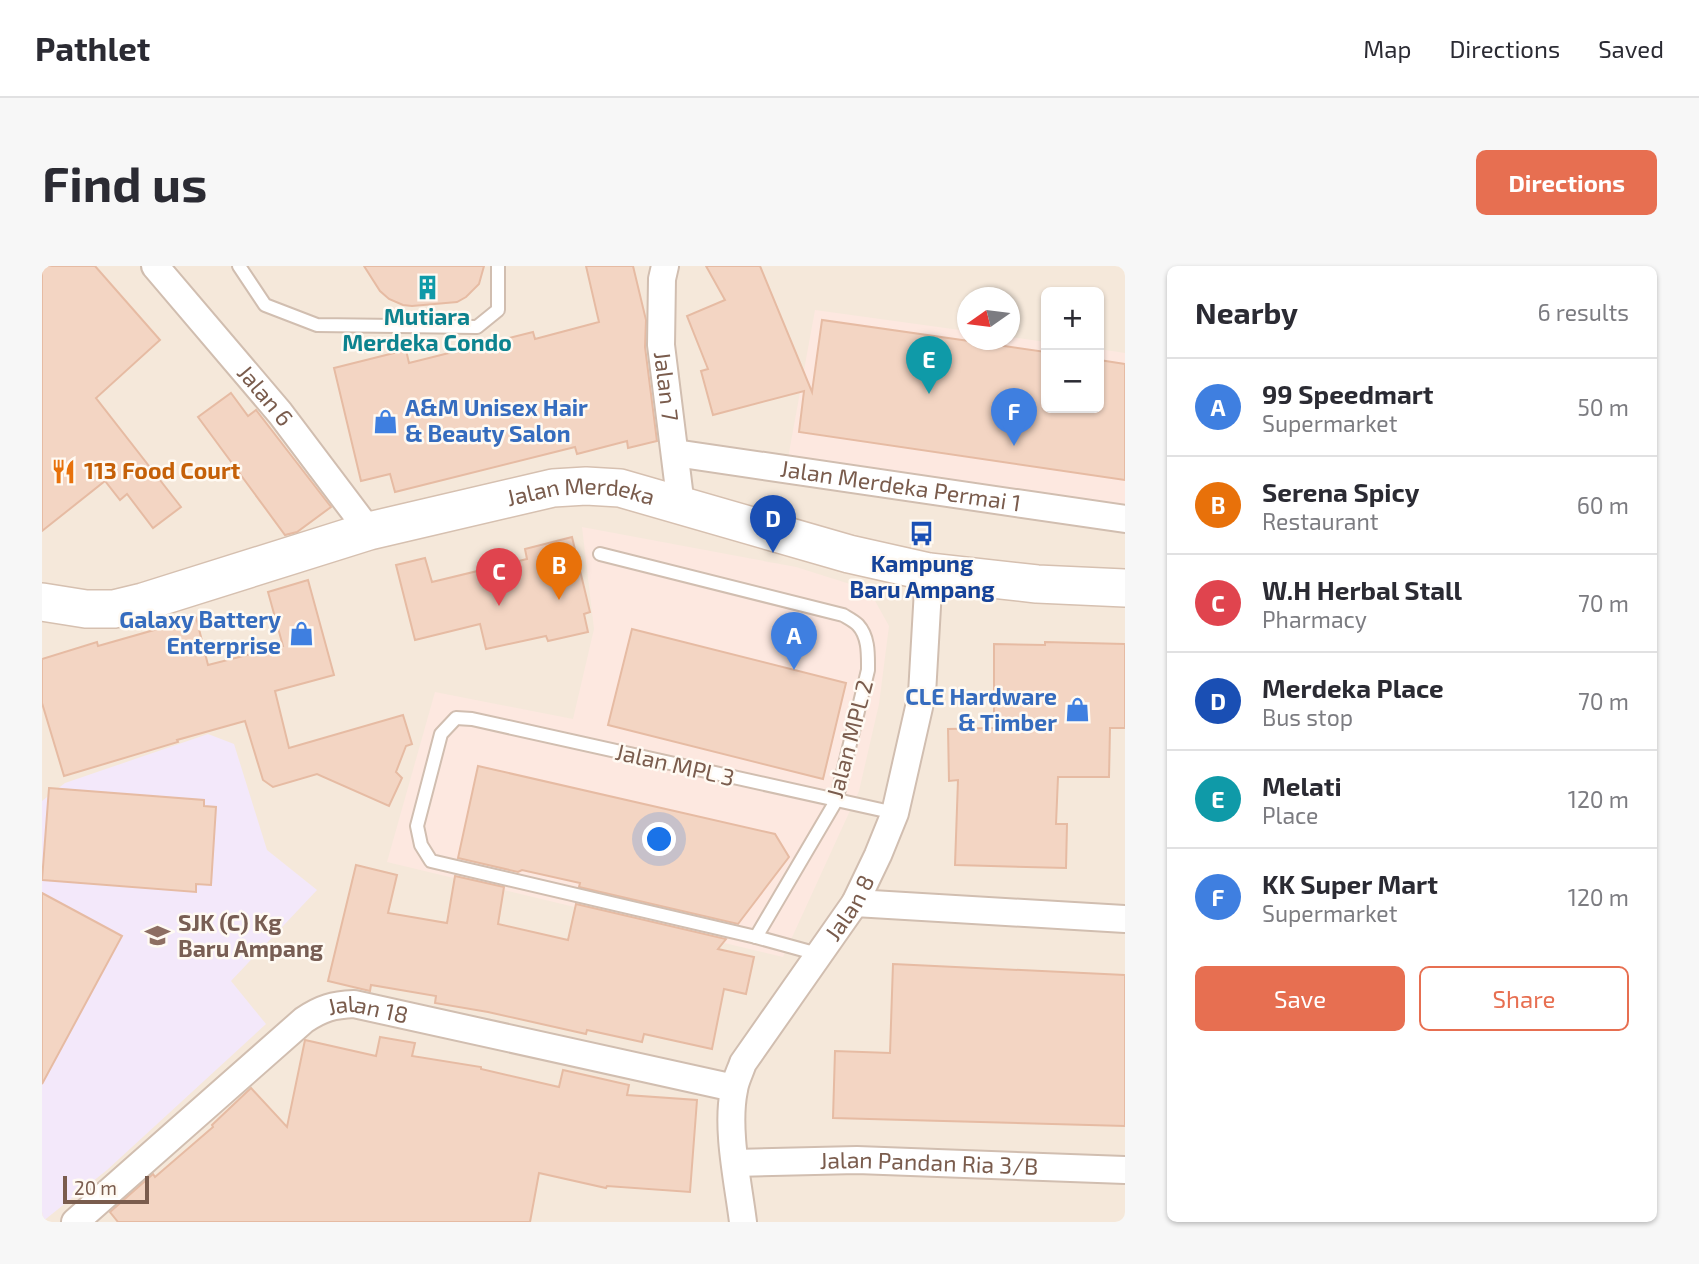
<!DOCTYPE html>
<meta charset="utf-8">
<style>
body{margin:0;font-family:"Exo 2",sans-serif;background:#f7f7f7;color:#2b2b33}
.controls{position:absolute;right:21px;top:21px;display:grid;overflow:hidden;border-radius:10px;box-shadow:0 2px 5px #0004}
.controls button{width:63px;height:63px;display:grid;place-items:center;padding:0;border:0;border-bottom:2px solid #e1e1e2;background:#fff;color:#2b2b33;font:35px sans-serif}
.compass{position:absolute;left:915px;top:21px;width:63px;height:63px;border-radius:50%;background:#fff;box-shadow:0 2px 5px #0004;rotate:256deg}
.scale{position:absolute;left:21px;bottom:18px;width:86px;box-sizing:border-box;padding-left:7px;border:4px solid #7a5c4d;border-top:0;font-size:19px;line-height:24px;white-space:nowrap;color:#7a5c4d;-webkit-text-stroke:5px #fffaf3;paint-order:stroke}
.you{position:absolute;left:618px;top:574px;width:24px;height:24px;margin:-18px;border:5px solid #fff;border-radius:50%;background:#1a73e8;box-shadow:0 0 0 10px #1a73e833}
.badge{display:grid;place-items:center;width:46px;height:46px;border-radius:50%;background:#e76f51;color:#fff;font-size:23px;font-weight:700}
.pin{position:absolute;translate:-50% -58px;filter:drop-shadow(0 2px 4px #0008)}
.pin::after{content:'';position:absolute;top:37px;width:24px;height:21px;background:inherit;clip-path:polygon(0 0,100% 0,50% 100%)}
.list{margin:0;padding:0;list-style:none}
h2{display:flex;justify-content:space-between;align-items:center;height:91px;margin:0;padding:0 28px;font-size:30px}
h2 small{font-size:23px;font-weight:400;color:#7c7c81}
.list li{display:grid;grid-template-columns:46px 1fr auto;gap:21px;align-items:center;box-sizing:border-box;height:98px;padding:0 28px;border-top:2px solid #e1e1e2}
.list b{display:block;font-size:26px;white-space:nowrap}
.list p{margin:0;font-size:23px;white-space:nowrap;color:#7c7c81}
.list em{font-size:23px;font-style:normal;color:#7c7c81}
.actions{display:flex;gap:14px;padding:21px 28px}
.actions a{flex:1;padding:16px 0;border:2px solid #e76f51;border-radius:10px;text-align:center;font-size:24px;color:#e76f51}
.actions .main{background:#e76f51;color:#fff}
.map{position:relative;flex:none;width:1083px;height:956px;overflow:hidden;border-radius:10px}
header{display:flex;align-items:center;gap:42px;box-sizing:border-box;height:98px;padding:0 35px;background:#fff;border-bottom:2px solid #e1e1e2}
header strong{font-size:33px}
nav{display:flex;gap:38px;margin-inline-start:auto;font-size:24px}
.intro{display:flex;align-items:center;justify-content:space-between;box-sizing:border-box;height:168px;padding:0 42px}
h1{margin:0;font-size:49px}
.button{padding:18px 32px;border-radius:10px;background:#e76f51;color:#fff;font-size:24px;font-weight:700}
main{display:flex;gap:42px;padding:0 42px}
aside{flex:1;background:#fff;border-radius:10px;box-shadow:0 2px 5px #0004}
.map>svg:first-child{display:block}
.residential{fill:#f5e8da;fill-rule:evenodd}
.commercial{fill:#fde8e0}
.education{fill:#f3e8fa}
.building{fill:#f3d5c3;stroke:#e6bba3;stroke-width:2}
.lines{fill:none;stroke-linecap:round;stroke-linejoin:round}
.lane-casing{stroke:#d1beb0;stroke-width:16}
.street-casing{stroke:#d1beb0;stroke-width:30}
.secondary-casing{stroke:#d6c0b0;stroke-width:40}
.lane{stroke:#fff;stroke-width:12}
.street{stroke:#fff;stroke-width:26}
.secondary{stroke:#fff;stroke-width:37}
.labels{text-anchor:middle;stroke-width:5;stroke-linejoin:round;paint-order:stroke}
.culture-label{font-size:23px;font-weight:bold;fill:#0d838f;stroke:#fffaf3}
.street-label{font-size:23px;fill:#7a5c4d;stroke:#fffaf3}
.shop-label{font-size:23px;font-weight:bold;fill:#366cbe;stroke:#fffaf3;text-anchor:end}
.food-label{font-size:23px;font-weight:bold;fill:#c56008;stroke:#fffaf3;text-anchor:start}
.transit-label{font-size:23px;font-weight:bold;fill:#164399;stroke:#fffaf3}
.education-label{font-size:23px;font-weight:bold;fill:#785e54;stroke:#fffaf3;text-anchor:start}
</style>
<header>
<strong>Pathlet</strong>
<nav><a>Map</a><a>Directions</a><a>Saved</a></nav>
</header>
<div class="intro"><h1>Find us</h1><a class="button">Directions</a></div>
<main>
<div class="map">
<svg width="1083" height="956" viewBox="0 0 1083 956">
<rect width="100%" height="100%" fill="#fdf6ec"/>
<path class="residential" d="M 0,0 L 1083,0 L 1083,956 L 0,956 ZM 1004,26 L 1057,26 L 1057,142 L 1004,142 ZM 926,32 L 968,32 L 968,74 L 926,74 Z"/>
<g class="commercial">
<polygon points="773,44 925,65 926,74 968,74 968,71 1004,76 1004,142 1057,142 1057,83 1083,87 1083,242 746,192"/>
<polygon points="540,261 754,301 827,324 847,360 837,438 817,525 741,691 345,596 393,426 531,453 552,363"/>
</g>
<polygon class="education" points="166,468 192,478 225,584 275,624 189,715 224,758 65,904 0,956 0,535 23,517"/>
<g class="building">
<polygon points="0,0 53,0 118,74 54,132 139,241 111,262 85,228 78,234 63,215 0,265"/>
<polygon points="322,0 442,0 437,18 424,31 415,36 370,40 361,39 347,33 338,25"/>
<polygon points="544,0 591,0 604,54 603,81 615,175 586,182 585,175 535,188 533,181 353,226 348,208 319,215 292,102 364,84 367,97 491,66 493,73 557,56"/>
<polygon points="664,0 718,0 770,126 780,54 1004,86 1004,142 1057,142 1057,94 1083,98 1083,214 757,166 762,125 671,149 659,105 666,103 645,50 683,34"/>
<polygon points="189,127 206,150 214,144 289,241 255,266 243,269 156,151"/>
<polygon points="530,271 548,346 542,348 546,366 506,375 504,370 444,383 438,358 373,374 354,299 383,292 390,316 485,293 483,283"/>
<polygon points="266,314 292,409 233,425 247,482 361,449 370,478 364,480 354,506 360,512 347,540 275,508 231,521 221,514 203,455 135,474 136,476 22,510 0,437 0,393 55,376 56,380 112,364 111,362 154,351 166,399 241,380 226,326"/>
<polygon points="590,363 804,417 781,513 566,459"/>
<polygon points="1003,376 1083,378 1083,462 1068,462 1067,511 1016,511 1014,558 1025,558 1024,602 913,599 916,514 907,515 906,463 952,462 952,378 1003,379"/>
<polygon points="436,500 733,568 747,591 696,658 537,621 538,617 480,604 476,606 416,592"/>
<polygon points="7,522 162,534 162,540 174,541 169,619 154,618 154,626 0,614"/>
<polygon points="314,599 355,609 346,647 405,657 413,610 462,621 456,658 526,674 534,638 684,673 676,683 712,691 704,728 682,723 670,783 602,768 600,776 545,764 544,768 446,746 393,737 394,730 329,719 328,725 286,715"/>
<polygon points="0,627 80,670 0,818"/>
<polygon points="851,698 1083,709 1083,860 791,852 793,785 848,787"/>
<polygon points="338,771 373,777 370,790 439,801 439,803 517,821 521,804 587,819 585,829 655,834 648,926 565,920 564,922 497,907 488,956 76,956 68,946 111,908 113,911 171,861 170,859 209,822 245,861 263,774 334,790"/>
</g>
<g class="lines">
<defs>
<g id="lane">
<polyline points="197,0 223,39 275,59 435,61 456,44 456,0"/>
<path d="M 558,288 L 801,349 C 806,352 812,355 816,359 C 827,371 826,389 826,404 L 794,535 L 714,671"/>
<polyline points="776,688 714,671 389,595 379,579 375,560 399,468 414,452 430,453 853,547"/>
</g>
<g id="street">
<path id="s1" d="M 113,0 L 238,147 L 327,265"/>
<path id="s2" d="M 623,0 L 620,13 L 619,79 L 639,240"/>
<path id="s3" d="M 633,187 L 1083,253"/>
<polyline points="813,637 1083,653"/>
<path id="s4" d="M 693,897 L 815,894 L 1083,904"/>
<path id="s5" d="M 33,956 L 262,754 C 280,742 291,739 312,738 L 692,822"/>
<path id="s6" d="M 701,956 C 696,916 684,863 692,824 C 693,815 698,806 701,797 L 813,637 L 836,589 L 853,547 L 880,428 L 887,306"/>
</g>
<g id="secondary">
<path id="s7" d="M 0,336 L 44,343 L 72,343 L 101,336 L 327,265 L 511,222 L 544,220 L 578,222 L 807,288 L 887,306 L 995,318 L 1083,322"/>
</g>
</defs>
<use href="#lane" class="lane-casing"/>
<use href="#street" class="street-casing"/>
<use href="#secondary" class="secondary-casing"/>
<use href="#lane" class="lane"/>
<use href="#street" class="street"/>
<use href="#secondary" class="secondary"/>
</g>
<defs>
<symbol id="building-bare" viewBox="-9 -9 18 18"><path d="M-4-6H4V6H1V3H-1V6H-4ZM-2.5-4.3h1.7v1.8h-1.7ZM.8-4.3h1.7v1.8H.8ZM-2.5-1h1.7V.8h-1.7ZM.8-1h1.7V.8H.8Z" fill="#0f9aa8" stroke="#fffaf3" stroke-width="2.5" paint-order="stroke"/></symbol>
<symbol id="shop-bare" viewBox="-9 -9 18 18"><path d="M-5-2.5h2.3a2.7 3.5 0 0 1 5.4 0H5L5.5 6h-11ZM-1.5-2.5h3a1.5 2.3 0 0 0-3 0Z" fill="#3f7fe0" stroke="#fffaf3" stroke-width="2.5" paint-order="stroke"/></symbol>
<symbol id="restaurant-bare" viewBox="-9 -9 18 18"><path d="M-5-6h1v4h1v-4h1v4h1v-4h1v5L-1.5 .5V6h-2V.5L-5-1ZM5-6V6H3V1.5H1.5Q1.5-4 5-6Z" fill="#e8710a" stroke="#fffaf3" stroke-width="2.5" paint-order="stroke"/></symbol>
<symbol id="bus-bare" viewBox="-9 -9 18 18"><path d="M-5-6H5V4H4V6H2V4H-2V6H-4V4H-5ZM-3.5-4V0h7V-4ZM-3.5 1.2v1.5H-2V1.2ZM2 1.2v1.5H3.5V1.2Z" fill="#1a4fb4" stroke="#fffaf3" stroke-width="2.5" paint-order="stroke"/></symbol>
<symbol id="school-bare" viewBox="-9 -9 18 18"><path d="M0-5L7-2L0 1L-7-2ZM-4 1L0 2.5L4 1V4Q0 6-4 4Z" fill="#8d6e63" stroke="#fffaf3" stroke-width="2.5" paint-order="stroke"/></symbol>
</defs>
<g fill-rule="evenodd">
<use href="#building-bare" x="368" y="4" width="35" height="35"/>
<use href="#shop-bare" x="326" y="138" width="35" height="35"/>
<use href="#restaurant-bare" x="4" y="188" width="35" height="35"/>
<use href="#bus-bare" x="862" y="250" width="35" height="35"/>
<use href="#shop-bare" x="242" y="350" width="35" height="35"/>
<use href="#shop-bare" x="1018" y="426" width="35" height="35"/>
<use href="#school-bare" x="98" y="652" width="35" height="35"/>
</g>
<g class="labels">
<g class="culture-label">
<text x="385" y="59">Mutiara<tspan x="385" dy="26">Merdeka Condo</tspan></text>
</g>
<g class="street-label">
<text dy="8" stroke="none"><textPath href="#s2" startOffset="121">Jalan 7</textPath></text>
<text dy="8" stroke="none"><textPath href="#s1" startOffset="170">Jalan 6</textPath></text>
<text dy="8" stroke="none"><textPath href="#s3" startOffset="228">Jalan Merdeka Permai 1</textPath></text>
<text dy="8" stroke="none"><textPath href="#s7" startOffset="556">Jalan Merdeka</textPath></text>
<text transform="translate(808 473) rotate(-75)" y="8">Jalan MPL 2</text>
<text transform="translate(633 499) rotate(13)" y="8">Jalan MPL 3</text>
<text dy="8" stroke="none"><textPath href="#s6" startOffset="350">Jalan 8</textPath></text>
<text dy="8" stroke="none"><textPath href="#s5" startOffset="373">Jalan 18</textPath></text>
<text dy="8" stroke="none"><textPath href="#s4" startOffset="194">Jalan Pandan Ria 3/B</textPath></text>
</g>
<g class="shop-label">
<text x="363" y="150" text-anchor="start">A&amp;M Unisex Hair<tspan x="363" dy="26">&amp; Beauty Salon</tspan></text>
<text x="239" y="362">Galaxy Battery<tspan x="239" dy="26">Enterprise</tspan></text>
<text x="1015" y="439">CLE Hardware<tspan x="1015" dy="26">&amp; Timber</tspan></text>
</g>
<g class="food-label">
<text x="42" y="213">113 Food Court</text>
</g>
<g class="transit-label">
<text x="880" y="306">Kampung<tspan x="880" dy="26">Baru Ampang</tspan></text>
</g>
<g class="education-label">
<text x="136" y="665">SJK (C) Kg<tspan x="136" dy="26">Baru Ampang</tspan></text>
</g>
</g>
</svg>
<div class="controls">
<button>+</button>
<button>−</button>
</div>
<svg class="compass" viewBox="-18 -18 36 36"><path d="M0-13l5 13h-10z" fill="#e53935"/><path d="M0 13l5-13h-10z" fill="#7c7c81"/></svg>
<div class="scale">20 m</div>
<div class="you"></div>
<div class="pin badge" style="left:752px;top:404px;background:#3f7fe0">A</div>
<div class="pin badge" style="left:517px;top:334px;background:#e8710a">B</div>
<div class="pin badge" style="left:457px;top:340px;background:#e0444e">C</div>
<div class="pin badge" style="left:731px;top:287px;background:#1a4fb4">D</div>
<div class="pin badge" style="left:887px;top:128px;background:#0f9aa8">E</div>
<div class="pin badge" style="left:972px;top:180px;background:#3f7fe0">F</div>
</div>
<aside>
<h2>Nearby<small>6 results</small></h2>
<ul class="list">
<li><span class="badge" style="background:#3f7fe0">A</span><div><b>99 Speedmart</b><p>Supermarket</p></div><em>50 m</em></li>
<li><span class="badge" style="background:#e8710a">B</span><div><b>Serena Spicy</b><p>Restaurant</p></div><em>60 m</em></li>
<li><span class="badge" style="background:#e0444e">C</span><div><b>W.H Herbal Stall</b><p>Pharmacy</p></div><em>70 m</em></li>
<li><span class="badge" style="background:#1a4fb4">D</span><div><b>Merdeka Place</b><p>Bus stop</p></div><em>70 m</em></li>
<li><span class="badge" style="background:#0f9aa8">E</span><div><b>Melati</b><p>Place</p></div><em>120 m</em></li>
<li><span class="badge" style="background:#3f7fe0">F</span><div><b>KK Super Mart</b><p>Supermarket</p></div><em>120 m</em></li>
</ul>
<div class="actions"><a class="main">Save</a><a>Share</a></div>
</aside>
</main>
